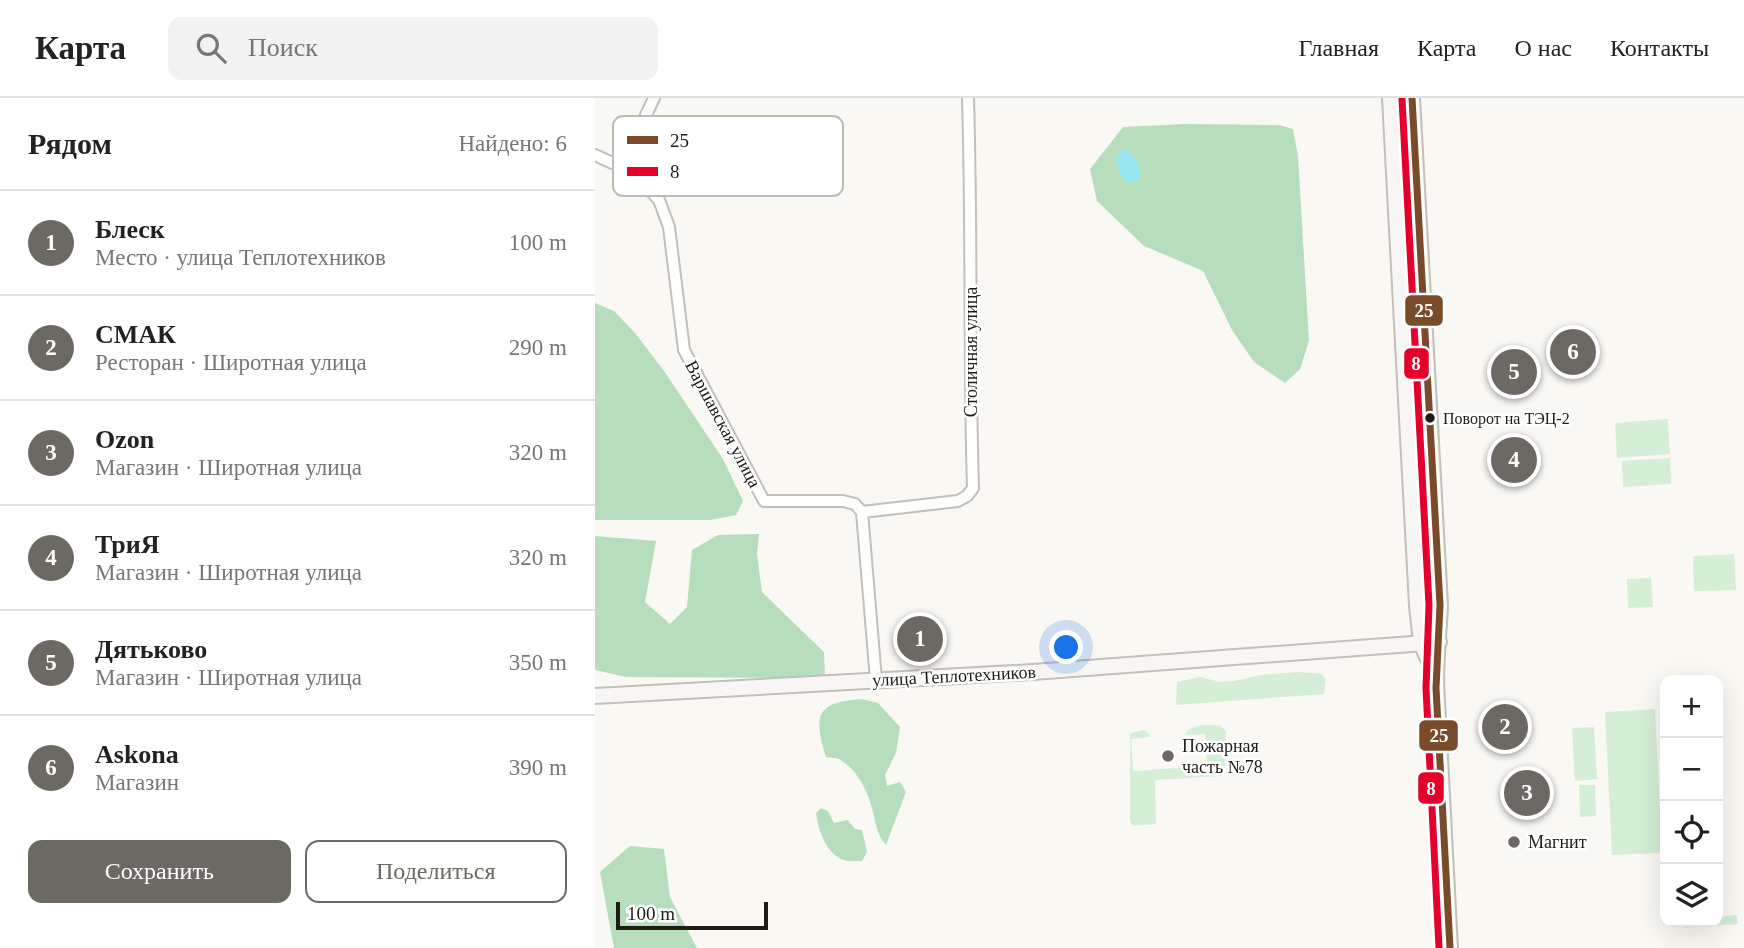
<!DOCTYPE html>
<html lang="ru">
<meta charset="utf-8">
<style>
body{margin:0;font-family:"Times New Roman",serif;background:#f2f2f2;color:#222}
.controls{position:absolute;right:21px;bottom:21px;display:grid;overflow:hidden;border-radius:14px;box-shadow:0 7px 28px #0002}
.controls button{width:63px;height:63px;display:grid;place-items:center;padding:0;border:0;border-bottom:2px solid #e0e0e0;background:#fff;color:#222;font:35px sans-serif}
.scale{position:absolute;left:21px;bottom:18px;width:152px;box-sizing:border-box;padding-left:7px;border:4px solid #1f1c15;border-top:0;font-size:19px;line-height:24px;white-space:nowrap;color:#1f1c15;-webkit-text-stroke:5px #fff;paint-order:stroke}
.you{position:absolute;left:472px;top:550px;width:24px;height:24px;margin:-18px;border:5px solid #fff;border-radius:50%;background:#1a73e8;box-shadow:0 0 0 10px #1a73e833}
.badge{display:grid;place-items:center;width:46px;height:46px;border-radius:50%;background:#6c6962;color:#fff;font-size:23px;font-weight:700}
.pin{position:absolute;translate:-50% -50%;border:4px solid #fff;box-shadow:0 2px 7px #0006}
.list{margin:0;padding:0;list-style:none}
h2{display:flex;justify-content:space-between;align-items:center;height:91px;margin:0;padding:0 28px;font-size:30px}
h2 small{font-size:23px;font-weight:400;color:#767676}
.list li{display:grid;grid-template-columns:46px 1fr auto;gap:21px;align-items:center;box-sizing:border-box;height:105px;padding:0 28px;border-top:2px solid #e0e0e0}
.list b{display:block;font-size:26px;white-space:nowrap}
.list p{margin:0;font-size:23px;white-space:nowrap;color:#767676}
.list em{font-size:23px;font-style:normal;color:#767676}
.actions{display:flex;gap:14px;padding:21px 28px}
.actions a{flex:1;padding:16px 0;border:2px solid #6c6962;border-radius:14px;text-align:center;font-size:24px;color:#6c6962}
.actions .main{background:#6c6962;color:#fff}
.icon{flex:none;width:38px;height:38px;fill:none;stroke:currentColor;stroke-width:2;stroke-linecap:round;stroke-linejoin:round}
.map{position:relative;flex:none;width:1149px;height:850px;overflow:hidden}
header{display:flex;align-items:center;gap:42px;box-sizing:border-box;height:98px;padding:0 35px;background:#fff;border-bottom:2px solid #e0e0e0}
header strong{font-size:33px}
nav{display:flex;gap:38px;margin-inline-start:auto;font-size:24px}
.search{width:490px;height:63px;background:#f2f2f2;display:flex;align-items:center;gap:18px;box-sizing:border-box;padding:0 24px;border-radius:14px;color:#767676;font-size:26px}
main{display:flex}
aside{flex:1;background:#fff}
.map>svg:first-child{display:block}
.green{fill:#d4efd6}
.forest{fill:#b6debd}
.water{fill:#96e6f1}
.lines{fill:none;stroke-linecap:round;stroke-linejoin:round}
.street-casing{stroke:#c3c0ba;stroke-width:14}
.secondary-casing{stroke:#c3c0ba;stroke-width:18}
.street{stroke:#fefefd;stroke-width:10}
.secondary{stroke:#f8f5f5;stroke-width:14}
.bus-1-casing{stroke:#fff;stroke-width:12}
.bus-2-casing{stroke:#fff;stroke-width:12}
.bus-1{stroke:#7a4b2a;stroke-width:7}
.bus-2{stroke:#e4002b;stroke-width:7}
.bus-dot{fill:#1f1c15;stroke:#fff;stroke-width:2.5}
.poi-dot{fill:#6c6962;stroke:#fff;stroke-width:2.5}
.labels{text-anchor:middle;stroke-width:5;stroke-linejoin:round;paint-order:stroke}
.bus-label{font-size:16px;fill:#1f1c15;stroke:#fff;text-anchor:start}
.street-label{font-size:18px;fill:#1f1c15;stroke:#fff}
.poi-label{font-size:18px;fill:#1f1c15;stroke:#fff;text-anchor:start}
.key{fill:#fff;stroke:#bcbbb9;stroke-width:2}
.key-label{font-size:19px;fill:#1f1c15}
.line-badge{stroke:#fff;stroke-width:2.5}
.badge-label{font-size:19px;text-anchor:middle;font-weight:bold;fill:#fff}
</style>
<header>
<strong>Карта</strong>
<div class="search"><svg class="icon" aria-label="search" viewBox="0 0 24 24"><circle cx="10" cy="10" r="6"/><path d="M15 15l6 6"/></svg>Поиск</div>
<nav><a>Главная</a><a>Карта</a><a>О нас</a><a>Контакты</a></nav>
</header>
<main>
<aside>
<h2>Рядом<small>Найдено: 6</small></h2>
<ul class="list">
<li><span class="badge">1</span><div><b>Блеск</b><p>Место · улица Теплотехников</p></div><em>100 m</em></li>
<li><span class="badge">2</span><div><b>СМАК</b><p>Ресторан · Широтная улица</p></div><em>290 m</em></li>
<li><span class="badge">3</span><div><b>Ozon</b><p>Магазин · Широтная улица</p></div><em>320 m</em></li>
<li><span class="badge">4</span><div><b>ТриЯ</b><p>Магазин · Широтная улица</p></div><em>320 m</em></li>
<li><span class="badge">5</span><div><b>Дятьково</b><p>Магазин · Широтная улица</p></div><em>350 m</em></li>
<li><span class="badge">6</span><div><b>Askona</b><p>Магазин</p></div><em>390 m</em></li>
</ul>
<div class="actions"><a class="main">Сохранить</a><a>Поделиться</a></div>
</aside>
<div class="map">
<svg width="1149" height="850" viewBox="0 0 1149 850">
<rect width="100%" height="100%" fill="#faf8f2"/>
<g class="green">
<polygon points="1073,321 1075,356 1022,360 1020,325"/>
<polygon points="1075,360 1076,386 1028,389 1027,363"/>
<polygon points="1139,456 1141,492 1099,493 1098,458"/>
<polygon points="1056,480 1058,509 1033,510 1032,481"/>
<polygon points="702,574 727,576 731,581 729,596 581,607 582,584 605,579 625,584 639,583 665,577"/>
<polygon points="1060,611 1067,755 1017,757 1010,614"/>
<path d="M 624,627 L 631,633 L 630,668 L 627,678 L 560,682 L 561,726 L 538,728 L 535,723 L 535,635 L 549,632 L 555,637 L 555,639 L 536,641 L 538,673 L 612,668 L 610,636 L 590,637 C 596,624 612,628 624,627 Z"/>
<polygon points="999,629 1002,681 980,683 977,630"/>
<polygon points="984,687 1000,687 1001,718 985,719"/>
<polygon points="1142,817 1143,826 1088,830 1087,824 1123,824 1123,819"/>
</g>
<g class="forest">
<polygon points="590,26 684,27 698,31 703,58 714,243 705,271 690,285 659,264 637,232 608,173 549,148 502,103 495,71 528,29"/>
<polygon points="0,205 19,213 40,235 69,273 128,361 148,403 141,417 115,422 0,422"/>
<polygon points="164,436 162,456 167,494 229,554 230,580 31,579 0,572 0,438 61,443 50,504 75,526 92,509 97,452 123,437"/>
<path d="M 267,601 L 283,605 L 305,629 L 301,655 L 290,677 L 292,688 L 305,684 L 311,694 L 291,747 C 281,736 281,725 277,710 C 273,694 262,672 247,663 C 243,659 237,660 231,659 C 218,617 221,604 267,601 Z"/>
<path d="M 226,710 L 233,713 L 239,725 L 253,722 L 260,731 L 267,732 L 272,754 L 267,763 C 260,763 250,764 244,760 C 230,751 223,731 221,715 Z"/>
<polygon points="35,748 69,751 75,799 102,850 19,850 5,774"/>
</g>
<path class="water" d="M 530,51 C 540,57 546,69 545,80 L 538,85 L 530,83 L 524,73 L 521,60 Z"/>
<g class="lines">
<defs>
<g id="street">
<polyline points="0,57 39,75 64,102 74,129 89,252 169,403 248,403 260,406 267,414 281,582"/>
<polyline points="27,69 59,0"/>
<path d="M 267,414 L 363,403 L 372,398 L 378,390 C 374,260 377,130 373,0"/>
</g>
<g id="secondary">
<polyline points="795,0 822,508 826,545 839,575"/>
<path d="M 817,0 L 845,507 C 844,539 839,571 842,602 L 855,850"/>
<polyline points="0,598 438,574 844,544"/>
</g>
</defs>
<use href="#street" class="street-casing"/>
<use href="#secondary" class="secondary-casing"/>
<use href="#street" class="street"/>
<use href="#secondary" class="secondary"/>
<defs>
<polyline id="bus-1" points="817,0 845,507 841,590 855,850"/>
<polyline id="bus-2" points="807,1 834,507 831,590 844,850"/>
</defs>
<use href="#bus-1" class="bus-1-casing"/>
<use href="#bus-2" class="bus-2-casing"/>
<use href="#bus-1" class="bus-1"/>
<use href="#bus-2" class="bus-2"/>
</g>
<circle class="bus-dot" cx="835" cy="320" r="6"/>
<g class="poi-dot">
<circle cx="573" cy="658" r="7"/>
<circle cx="919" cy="744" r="7"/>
</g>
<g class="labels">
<g class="bus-label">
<text x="848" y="326">Поворот на ТЭЦ-2</text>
</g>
<g class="street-label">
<text transform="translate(376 254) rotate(-90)" y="6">Столичная улица</text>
<text transform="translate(128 326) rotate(62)" y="6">Варшавская улица</text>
<text transform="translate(359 578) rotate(-3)" y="6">улица Теплотехников</text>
</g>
<g class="poi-label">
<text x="587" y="654">Пожарная<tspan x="587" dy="21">часть №78</tspan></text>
<text x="933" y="750">Магнит</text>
</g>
</g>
<rect x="18" y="18" width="230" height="80" rx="10" class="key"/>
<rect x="32" y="38" width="31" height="8" fill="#7a4b2a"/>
<rect x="32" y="69" width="31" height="9" fill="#e4002b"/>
<g class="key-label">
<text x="75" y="49">25</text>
<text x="75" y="80">8</text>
</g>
<g class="line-badge">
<rect x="809" y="196" width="40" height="33" rx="7" fill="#7a4b2a"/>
<rect x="808" y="249" width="27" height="33" rx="7" fill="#e4002b"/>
<rect x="823" y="621" width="41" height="33" rx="7" fill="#7a4b2a"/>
<rect x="822" y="673" width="28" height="34" rx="7" fill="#e4002b"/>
</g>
<g class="badge-label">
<text x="829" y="219">25</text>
<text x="821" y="272">8</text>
<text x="844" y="644">25</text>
<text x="836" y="697">8</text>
</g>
</svg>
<div class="controls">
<button>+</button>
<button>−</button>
<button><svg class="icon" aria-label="locate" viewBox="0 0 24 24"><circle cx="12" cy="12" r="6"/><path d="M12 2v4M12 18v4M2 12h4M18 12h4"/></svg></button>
<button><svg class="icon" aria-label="layers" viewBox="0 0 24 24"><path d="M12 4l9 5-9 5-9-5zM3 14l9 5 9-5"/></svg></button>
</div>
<div class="scale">100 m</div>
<div class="you"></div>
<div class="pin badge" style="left:325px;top:541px">1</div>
<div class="pin badge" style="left:910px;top:629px">2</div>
<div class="pin badge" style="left:932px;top:695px">3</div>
<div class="pin badge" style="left:919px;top:362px">4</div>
<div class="pin badge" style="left:919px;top:274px">5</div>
<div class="pin badge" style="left:978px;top:254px">6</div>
</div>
</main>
